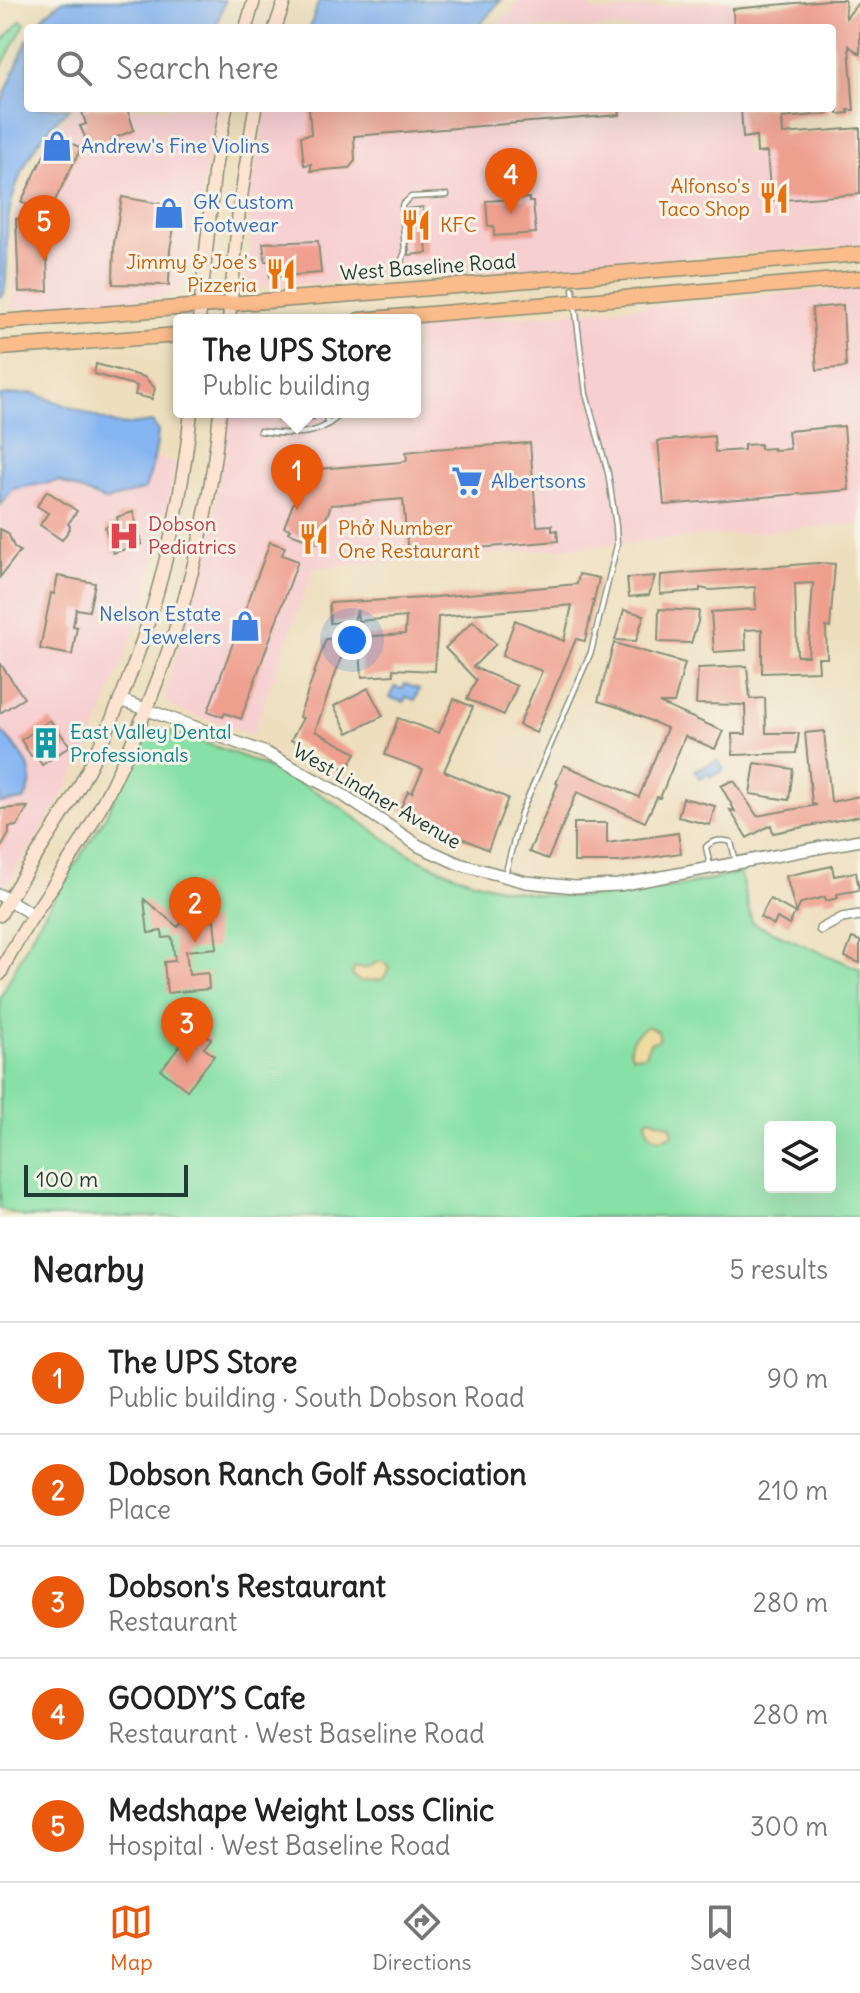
<!DOCTYPE html>
<meta charset="utf-8">
<style>
body{margin:0;font-family:Delius,sans-serif;background:#f6f6f6;color:#222}
.controls{position:absolute;right:24px;bottom:24px;display:grid;overflow:hidden;border-radius:8px;box-shadow:0 8px 32px #0002}
.controls button{width:72px;height:72px;display:grid;place-items:center;padding:0;border:0;border-bottom:2px solid #e0e0e0;background:#fff;color:#222;font:40px sans-serif}
.scale{position:absolute;left:24px;bottom:20px;width:164px;box-sizing:border-box;padding-left:8px;border:4px solid #1f3d34;border-top:0;font-size:22px;line-height:28px;white-space:nowrap;color:#1f3d34;-webkit-text-stroke:6px #f7f3e8;paint-order:stroke}
.you{position:absolute;left:352px;top:640px;width:28px;height:28px;margin:-20px;border:6px solid #fff;border-radius:50%;background:#1a73e8;box-shadow:0 0 0 12px #1a73e833}
.badge{display:grid;place-items:center;width:52px;height:52px;border-radius:50%;background:#ea580c;color:#fff;font-size:26px;font-weight:700}
.pin{position:absolute;translate:-50% -66px;filter:drop-shadow(0 2px 4px #0008)}
.pin::after{content:'';position:absolute;top:42px;width:28px;height:24px;background:inherit;clip-path:polygon(0 0,100% 0,50% 100%)}
.popup{position:absolute;left:173px;top:314px;width:248px;height:104px;box-sizing:border-box;display:grid;place-content:center;border-radius:8px;background:#fff;filter:drop-shadow(0 2px 6px #0005);font-size:26px;white-space:nowrap;color:#767676}
.popup b{font-size:30px;color:#222}
.popup::after{content:'';position:absolute;left:50%;top:100%;margin-left:-16px;border:16px solid transparent;border-top-color:#fff}
.list{margin:0;padding:0;list-style:none}
h2{display:flex;justify-content:space-between;align-items:center;height:104px;margin:0;padding:0 32px;font-size:34px}
h2 small{font-size:26px;font-weight:400;color:#767676}
.list li{display:grid;grid-template-columns:52px 1fr auto;gap:24px;align-items:center;box-sizing:border-box;height:112px;padding:0 32px;border-top:2px solid #e0e0e0}
.list b{display:block;font-size:30px;white-space:nowrap}
.list p{margin:0;font-size:26px;white-space:nowrap;color:#767676}
.list em{font-size:26px;font-style:normal;color:#767676}
.icon{flex:none;width:44px;height:44px;fill:none;stroke:currentColor;stroke-width:2;stroke-linecap:round;stroke-linejoin:round}
.map{position:relative;flex:none;width:860px;height:1217px;overflow:hidden}
.search{position:absolute;background:#fff;box-shadow:0 8px 32px #0002;left:24px;right:24px;top:24px;height:88px;display:flex;align-items:center;gap:20px;box-sizing:border-box;padding:0 28px;border-radius:8px;color:#767676;font-size:30px}
.sheet{height:664px;background:#fff}
nav{display:flex;justify-content:space-around;align-items:center;box-sizing:border-box;height:112px;border-top:2px solid #e0e0e0;background:#fff;font-size:22px;color:#767676}
nav a{display:grid;justify-items:center;gap:4px}
nav .on{color:#ea580c}
.map>svg:first-child{display:block}
.built{fill:#f7cfd1}
.green{fill:#87e1a6;stroke:#538f6d;stroke-width:2;fill-rule:evenodd}
.sand{fill:#eeda9e;stroke:#868c69;stroke-width:2}
.water{fill:#86b6f2;stroke:#527a93;stroke-width:2}
.building{fill:#ef9f8e;fill-rule:evenodd}
.lines{fill:none;stroke-linecap:round;stroke-linejoin:round}
.service-casing{stroke:#868e78;stroke-width:7}
.minor-casing{stroke:#868e78;stroke-width:12}
.tertiary-casing{stroke:#868e78;stroke-width:14}
.secondary-casing{stroke:#868e78;stroke-width:15}
.primary-casing{stroke:#868e78;stroke-width:17}
.service{stroke:#fff;stroke-width:4}
.minor{stroke:#fff;stroke-width:9}
.tertiary{stroke:#fff;stroke-width:11}
.secondary{stroke:#fde4d0;stroke-width:12}
.primary{stroke:#f9bc8a;stroke-width:14}
.labels{text-anchor:middle;stroke-width:6;stroke-linejoin:round;paint-order:stroke}
.shop-label{font-size:20px;fill:#366cbe;stroke:#f7f3e8;text-anchor:start}
.food-label{font-size:20px;fill:#c56008;stroke:#f7f3e8;text-anchor:end}
.street-label{font-size:20px;fill:#1f3d34;stroke:#f7f3e8}
.health-label{font-size:20px;fill:#be3a42;stroke:#f7f3e8;text-anchor:start}
.culture-label{font-size:20px;fill:#0d838f;stroke:#f7f3e8;text-anchor:start}
</style>
<div class="map">
<svg width="860" height="1217" viewBox="0 0 860 1217">
<rect width="100%" height="100%" fill="#f7f3e8"/>
<filter id="ink" filterUnits="userSpaceOnUse"><feTurbulence type="fractalNoise" baseFrequency=".0125" numOctaves="2"/><feDisplacementMap in="SourceGraphic" scale="16" xChannelSelector="R" yChannelSelector="G"/><feConvolveMatrix kernelMatrix="1 2 1 2 8 2 1 2 1" color-interpolation-filters="sRGB"/></filter>
<filter id="wash" filterUnits="userSpaceOnUse"><feTurbulence type="fractalNoise" baseFrequency=".006" numOctaves="4" result="noise"/><feDisplacementMap in="SourceGraphic" scale="32" xChannelSelector="R" yChannelSelector="G"/><feGaussianBlur stdDeviation="1.8" result="paint"/><feColorMatrix in="noise" values="0 0 0 0 0 0 0 0 0 0 0 0 0 0 0 0 0 1.4 0 .05"/><feComposite in="paint" operator="in"/></filter>
<g filter="url(#wash)">
<rect width="100%" height="100%" fill="#eddfbd"/>
<g class="built">
<polygon points="520,0 584,0 597,12 732,0 734,28 497,28"/>
<polygon points="75,108 216,108 186,285 172,296 10,309 15,291 14,219 19,200 52,134"/>
<polygon points="266,108 741,108 745,154 860,145 860,245 252,288 245,282 243,270 250,253 252,232 248,206"/>
<polygon points="860,287 860,524 314,568 252,735 174,708 164,699 212,526 228,412 415,412 415,326"/>
<polygon points="154,458 176,463 162,538 132,637 92,741 56,807 5,886 0,884 0,803 24,800 31,787 31,769 0,730 0,505 13,489 59,481 107,501 152,468"/>
</g>
<g class="green">
<polygon points="21,20 25,24 0,69 0,44"/>
<path d="M 159,729 C 221,746 279,768 333,802 C 362,821 388,844 419,859 C 530,914 624,900 740,873 L 752,923 L 860,969 L 860,1217 L 25,1217 L 0,1209 L 0,998 L 36,927 L 104,819 L 144,738 L 150,731 ZM 770,1127 L 830,1127 L 830,1187 L 770,1187 Z"/>
</g>
<g class="sand">
<polygon points="378,962 384,962 390,968 382,980 358,981 352,975 354,968 367,968"/>
<path d="M 647,1026 L 658,1031 L 660,1039 L 650,1043 L 645,1055 L 632,1056 C 625,1043 637,1033 647,1026 Z"/>
<polygon points="650,1118 671,1126 673,1135 659,1139 652,1136 648,1131 646,1121"/>
</g>
<g class="water">
<polygon points="63,0 225,0 216,28 35,28 45,15"/>
<polygon points="319,0 501,0 477,28 310,28"/>
<path d="M 28,38 L 28,108 L 70,108 C 36,136 14,177 8,220 C 5,245 9,270 4,294 L 0,297 L 0,106 Z"/>
<path d="M 33,393 L 115,424 L 130,425 L 152,422 L 158,430 C 157,451 152,470 145,489 L 106,501 L 59,481 L 13,489 L 0,505 L 0,396 Z"/>
<polygon points="405,684 419,689 415,700 406,697 404,702 390,698 394,687 403,689"/>
<path d="M 0,730 C 20,752 42,770 24,800 L 0,803 Z"/>
<polygon points="718,760 724,770 711,777 709,774 700,779 695,770"/>
</g>
<g id="blocks">
<g class="building">
<polygon points="828,0 845,0 846,18 860,1 860,54 849,46 854,110 848,110 849,113 838,114 832,28 734,28 733,9"/>
<polygon points="88,108 127,108 134,130 112,139 114,149 102,153 100,147 91,150 80,126 86,124 82,112 88,110"/>
<polygon points="309,108 619,108 620,115 354,136 355,161 349,168 311,171 311,164 304,165 301,136 311,134"/>
<polygon points="741,108 828,108 829,114 782,118 783,134 860,128 860,194 771,201 767,152 757,153 756,136 743,138"/>
<polygon points="54,135 81,148 48,215 21,202"/>
<polygon points="122,197 178,207 170,249 169,285 113,284 114,243"/>
<polygon points="529,198 529,202 533,202 536,233 494,236 494,226 488,226 486,201"/>
<polygon points="423,207 427,253 409,255 407,209"/>
<polygon points="46,218 48,291 19,292 16,219"/>
<polygon points="318,241 321,273 270,277 269,261 265,261 263,243"/>
<polygon points="843,305 846,367 817,370 812,308"/>
<polygon points="96,364 144,377 155,388 152,399 135,395 137,386 94,374"/>
<polygon points="279,412 313,412 314,419 280,421"/>
<polygon points="844,426 849,490 664,505 658,441 714,436 715,452 744,450 744,445 760,444 760,449 773,448 773,450 790,449 788,431"/>
<polygon points="530,443 537,526 552,525 552,531 557,530 558,541 408,554 403,499 331,505 317,543 288,532 290,529 284,527 306,470 401,462 407,460 406,452 431,449"/>
<polygon points="47,491 77,511 68,524 70,526 69,530 62,540 40,525 48,513 37,506"/>
<polygon points="133,512 142,544 113,553 105,527 118,523 117,517"/>
<polygon points="0,529 8,533 14,547 20,551 0,577"/>
<polygon points="270,542 285,547 282,555 298,561 241,719 225,713 223,717 208,711"/>
<path d="M 818,563 L 835,564 L 830,628 L 826,627 L 827,658 L 818,658 L 819,671 L 762,673 L 762,629 L 745,630 L 746,650 L 714,652 L 711,612 L 756,609 L 755,587 L 710,590 L 700,588 L 700,591 L 660,594 L 661,575 ZM 813,583 L 808,656 L 797,656 L 795,584 Z"/>
<polygon points="579,574 599,578 594,600 592,601 594,601 585,641 576,639 536,733 519,725 542,671 502,656 515,620 564,641 572,605 438,617 435,671 393,669 394,675 362,677 359,637 405,634 406,617 358,621 357,610 354,621 330,623 329,603 425,598 577,584"/>
<polygon points="58,576 95,583 89,611 76,609 73,626 77,627 72,655 40,649 51,593 54,594"/>
<polygon points="655,576 649,595 629,597 627,578"/>
<polygon points="659,609 699,611 698,622 691,643 658,642"/>
<polygon points="624,610 644,615 636,641 615,640"/>
<polygon points="473,621 496,644 473,667 517,686 504,715 467,699 476,680 445,648"/>
<polygon points="348,638 315,731 356,753 347,770 291,740 303,718 299,717 326,639"/>
<polygon points="614,643 685,663 674,703 659,703 723,731 715,749 685,736 660,798 657,797 645,822 577,792 548,859 529,852 558,784 556,783 564,765 639,797 667,728 621,708 598,701"/>
<polygon points="0,663 24,698 0,713"/>
<polygon points="747,666 750,699 765,698 766,733 799,733 796,753 733,755 732,734 746,734 745,705 696,704 698,668"/>
<polygon points="368,688 383,716 348,733 334,706"/>
<polygon points="454,699 473,707 444,771 508,798 488,850 400,810 408,791 412,793 423,769 385,755 398,718 439,733"/>
<polygon points="50,720 70,746 42,765 35,754 31,756 21,740"/>
<polygon points="824,731 831,802 860,796 860,816 773,833 771,825 747,838 730,810 735,811 721,786 731,781 735,782 757,816 817,805 812,804 805,733"/>
<polygon points="755,763 793,769 789,800 750,794"/>
<polygon points="683,798 715,806 710,825 678,817"/>
<polygon points="28,807 17,826 9,827 9,834 0,849 0,809"/>
<polygon points="574,823 607,823 607,843 678,833 681,853 620,862 574,862"/>
<polygon points="832,866 834,876 856,872 859,890 837,894 838,898 826,901 825,897 801,903 796,913 786,876"/>
<polygon points="203,885 207,921 214,920 217,948 186,951 189,975 208,973 209,989 167,993 164,962 175,961 172,937 163,938 162,931 148,933 144,899 178,927 199,903 178,905 176,891"/>
<polygon points="770,899 795,913 789,925 777,918 774,925 760,917"/>
<polygon points="852,938 860,941 860,963 845,957"/>
<polygon points="201,1032 211,1039 204,1048 214,1056 187,1090 161,1070 188,1036 194,1040"/>
</g>
</g>
</g>
<g filter="url(#ink)">
<use href="#blocks" fill-opacity="0" stroke="#868e78" stroke-width="2"/>
<g class="lines">
<defs>
<g id="service">
<polyline points="401,262 405,252 402,205 411,197 447,195"/>
<polyline points="326,412 327,425"/>
<path d="M 260,431 C 277,434 310,436 325,426 C 333,422 337,416 346,412"/>
<path d="M 710,866 L 706,847 C 712,840 723,839 731,842 L 736,862"/>
<polyline points="505,875 521,813 591,652 617,545 616,526 608,473 586,394 573,289"/>
</g>
<polyline id="minor" points="821,929 842,918 860,915"/>
<g id="tertiary">
<polyline points="120,700 266,753 343,795 419,846 459,864 526,882 575,887 619,885 860,840"/>
<polyline points="0,895 32,914"/>
</g>
<g id="secondary">
<polyline points="246,28 254,0"/>
<polyline points="275,28 285,0"/>
<polyline points="199,320 214,174 226,108"/>
<polyline points="229,320 239,210 255,108"/>
<path d="M 0,915 C 24,870 56,830 80,785 C 142,670 178,541 191,412"/>
<path d="M 0,974 C 25,920 64,875 92,823 C 162,695 206,557 220,412"/>
</g>
<g id="primary">
<polyline points="359,320 860,278"/>
<polyline points="0,322 860,254"/>
<polyline points="0,348 179,335"/>
</g>
</defs>
<use href="#service" class="service-casing"/>
<use href="#minor" class="minor-casing"/>
<use href="#tertiary" class="tertiary-casing"/>
<use href="#secondary" class="secondary-casing"/>
<use href="#primary" class="primary-casing"/>
<use href="#service" class="service"/>
<use href="#minor" class="minor"/>
<use href="#tertiary" class="tertiary"/>
<use href="#secondary" class="secondary"/>
<use href="#primary" class="primary"/>
</g>
</g>
<defs>
<symbol id="shop-bare" viewBox="-9 -9 18 18"><path d="M-5-2.5h2.3a2.7 3.5 0 0 1 5.4 0H5L5.5 6h-11ZM-1.5-2.5h3a1.5 2.3 0 0 0-3 0Z" fill="#3f7fe0" stroke="#f7f3e8" stroke-width="2.5" paint-order="stroke"/></symbol>
<symbol id="restaurant-bare" viewBox="-9 -9 18 18"><path d="M-5-6h1v4h1v-4h1v4h1v-4h1v5L-1.5 .5V6h-2V.5L-5-1ZM5-6V6H3V1.5H1.5Q1.5-4 5-6Z" fill="#e8710a" stroke="#f7f3e8" stroke-width="2.5" paint-order="stroke"/></symbol>
<symbol id="supermarket-bare" viewBox="-9 -9 18 18"><path d="M-6-5.5h2.5l.6 2H6L4.5 2H-2.5L-4.4-4H-6ZM-1.5 3.2a1.3 1.3 0 1 0 .1 0ZM3 3.2a1.3 1.3 0 1 0 .1 0Z" fill="#3f7fe0" stroke="#f7f3e8" stroke-width="2.5" paint-order="stroke"/></symbol>
<symbol id="hospital-bare" viewBox="-9 -9 18 18"><path d="M-5-5h3v3.5h4V-5h3V5h-3V1.5h-4V5h-3Z" fill="#e0444e" stroke="#f7f3e8" stroke-width="2.5" paint-order="stroke"/></symbol>
<symbol id="building-bare" viewBox="-9 -9 18 18"><path d="M-4-6H4V6H1V3H-1V6H-4ZM-2.5-4.3h1.7v1.8h-1.7ZM.8-4.3h1.7v1.8H.8ZM-2.5-1h1.7V.8h-1.7ZM.8-1h1.7V.8H.8Z" fill="#0f9aa8" stroke="#f7f3e8" stroke-width="2.5" paint-order="stroke"/></symbol>
</defs>
<g fill-rule="evenodd">
<use href="#shop-bare" x="35" y="124" width="44" height="44"/>
<use href="#restaurant-bare" x="752" y="176" width="44" height="44"/>
<use href="#shop-bare" x="147" y="191" width="44" height="44"/>
<use href="#restaurant-bare" x="394" y="203" width="44" height="44"/>
<use href="#restaurant-bare" x="259" y="252" width="44" height="44"/>
<use href="#supermarket-bare" x="445" y="459" width="44" height="44"/>
<use href="#hospital-bare" x="102" y="514" width="44" height="44"/>
<use href="#restaurant-bare" x="292" y="517" width="44" height="44"/>
<use href="#shop-bare" x="223" y="604" width="44" height="44"/>
<use href="#building-bare" x="24" y="721" width="44" height="44"/>
</g>
<g class="labels">
<g class="shop-label">
<text x="81" y="153">Andrew's Fine Violins</text>
<text x="193" y="209">GK Custom<tspan x="193" dy="23">Footwear</tspan></text>
<text x="491" y="488">Albertsons</text>
<text x="221" y="621" text-anchor="end">Nelson Estate<tspan x="221" dy="23">Jewelers</tspan></text>
</g>
<g class="food-label">
<text x="750" y="193">Alfonso's<tspan x="750" dy="23">Taco Shop</tspan></text>
<text x="440" y="232" text-anchor="start">KFC</text>
<text x="257" y="269">Jimmy &amp; Joe's<tspan x="257" dy="23">Pizzeria</tspan></text>
<text x="338" y="535" text-anchor="start">Phở Number<tspan x="338" dy="23">One Restaurant</tspan></text>
</g>
<g class="street-label">
<text transform="translate(428 267) rotate(-4)" y="7">West Baseline Road</text>
<text transform="translate(377 796) rotate(30)" y="7">West Lindner Avenue</text>
</g>
<g class="health-label">
<text x="148" y="531">Dobson<tspan x="148" dy="23">Pediatrics</tspan></text>
</g>
<g class="culture-label">
<text x="70" y="739">East Valley Dental<tspan x="70" dy="23">Professionals</tspan></text>
</g>
</g>
</svg>
<div class="controls">
<button><svg class="icon" aria-label="layers" viewBox="0 0 24 24"><path d="M12 4l9 5-9 5-9-5zM3 14l9 5 9-5"/></svg></button>
</div>
<div class="scale">100 m</div>
<div class="you"></div>
<div class="pin badge" style="left:297px;top:510px">1</div>
<div class="popup"><b>The UPS Store</b>Public building</div>
<div class="pin badge" style="left:195px;top:943px">2</div>
<div class="pin badge" style="left:187px;top:1063px">3</div>
<div class="pin badge" style="left:511px;top:214px">4</div>
<div class="pin badge" style="left:44px;top:261px">5</div>
<div class="search"><svg class="icon" aria-label="search" viewBox="0 0 24 24"><circle cx="10" cy="10" r="6"/><path d="M15 15l6 6"/></svg>Search here</div>
</div>
<section class="sheet">
<h2>Nearby<small>5 results</small></h2>
<ul class="list">
<li><span class="badge">1</span><div><b>The UPS Store</b><p>Public building · South Dobson Road</p></div><em>90 m</em></li>
<li><span class="badge">2</span><div><b>Dobson Ranch Golf Association</b><p>Place</p></div><em>210 m</em></li>
<li><span class="badge">3</span><div><b>Dobson's Restaurant</b><p>Restaurant</p></div><em>280 m</em></li>
<li><span class="badge">4</span><div><b>GOODY’S Cafe</b><p>Restaurant · West Baseline Road</p></div><em>280 m</em></li>
<li><span class="badge">5</span><div><b>Medshape Weight Loss Clinic</b><p>Hospital · West Baseline Road</p></div><em>300 m</em></li>
</ul>
</section>
<nav>
<a class="on"><svg class="icon" aria-label="map" viewBox="0 0 24 24"><path d="M3 6l6-2 6 2 6-2v14l-6 2-6-2-6 2zM9 4v14M15 6v14"/></svg>Map</a>
<a><svg class="icon" aria-label="directions" viewBox="0 0 24 24"><path d="M12 3l9 9-9 9-9-9zM9 14v-3h6M13 9l2 2-2 2"/></svg>Directions</a>
<a><svg class="icon" aria-label="saved" viewBox="0 0 24 24"><path d="M7 4h10v16l-5-4-5 4z"/></svg>Saved</a>
</nav>
